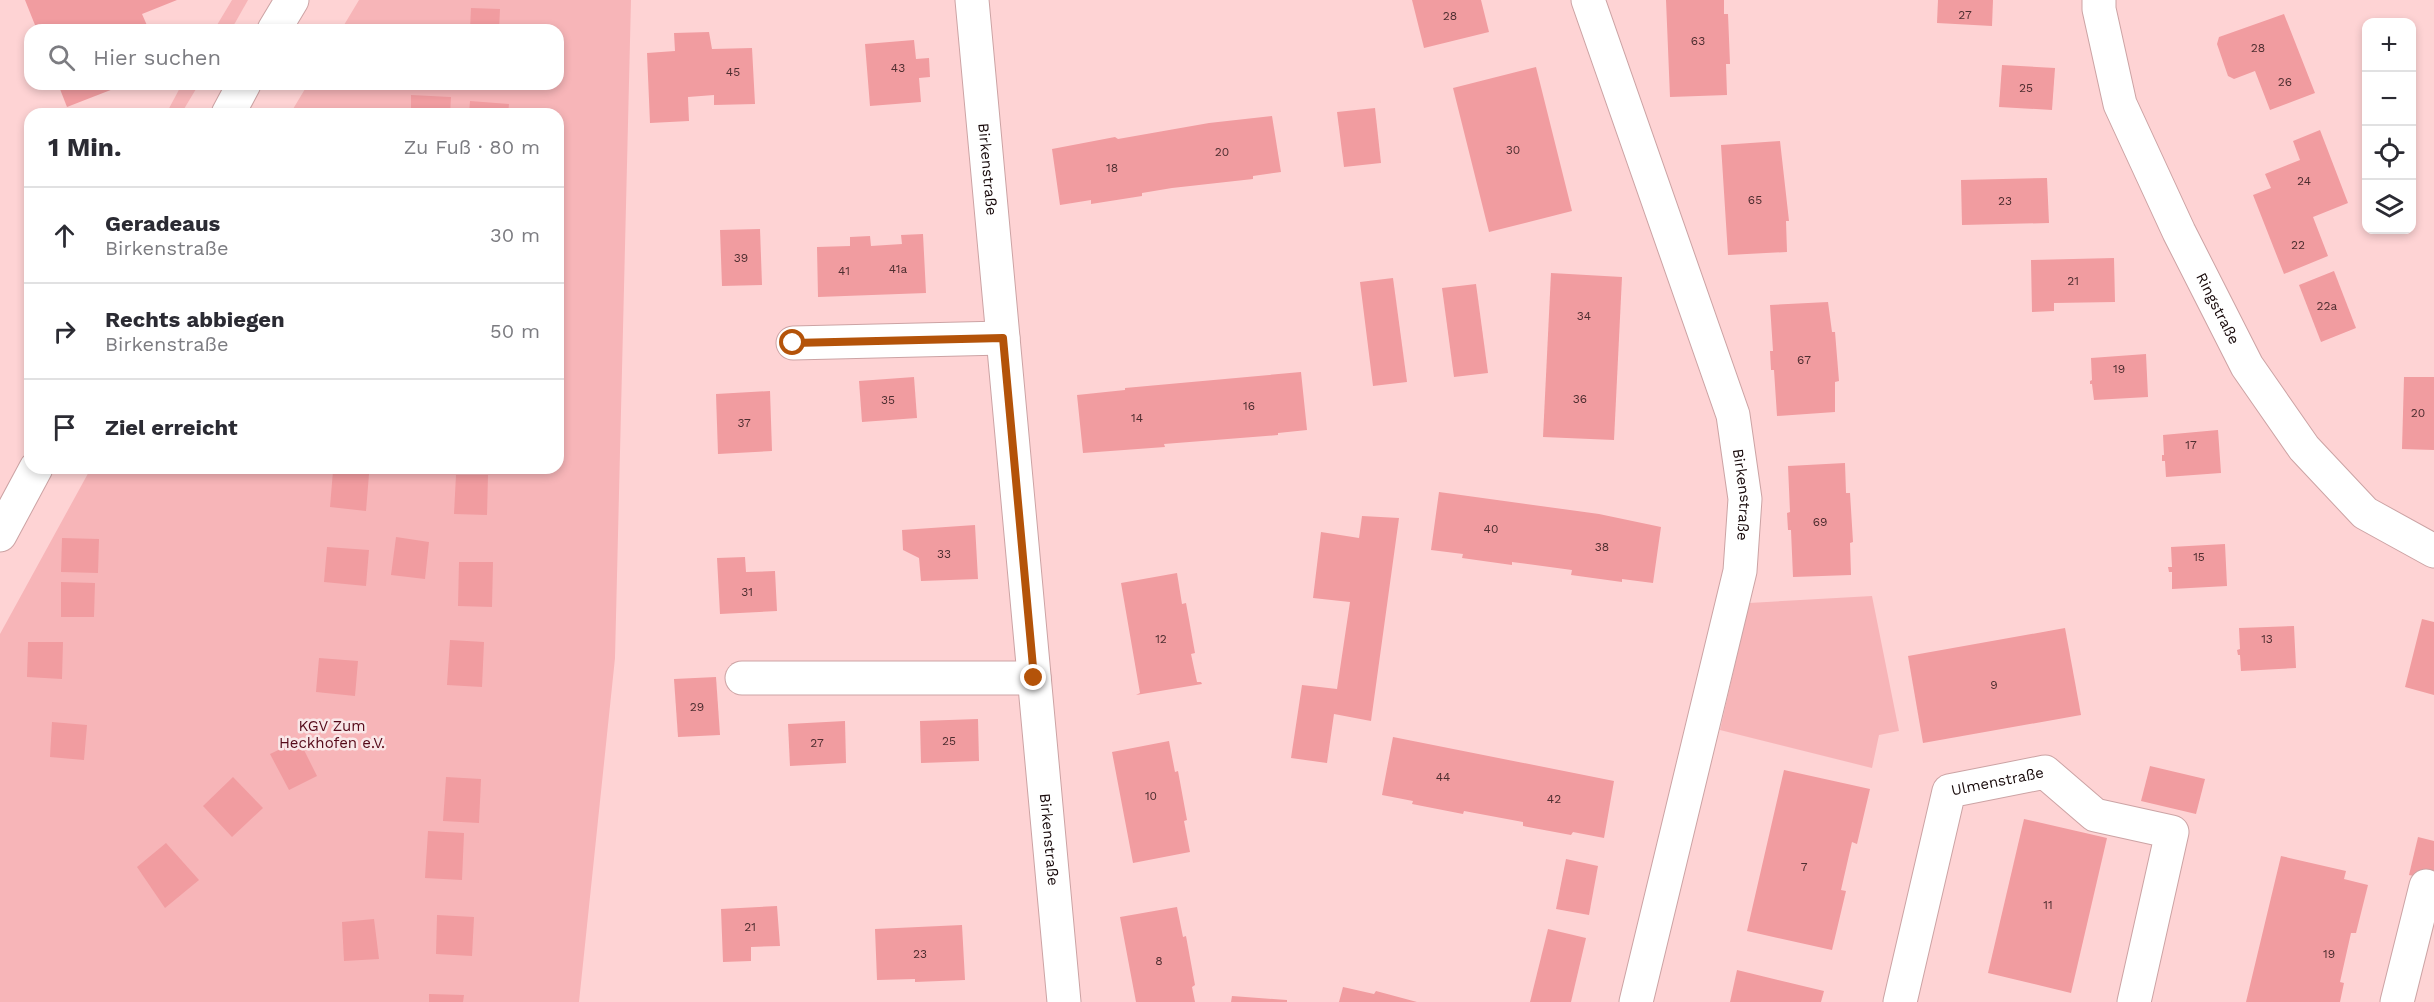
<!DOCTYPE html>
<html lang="de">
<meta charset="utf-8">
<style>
body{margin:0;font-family:"Work Sans",sans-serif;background:#f2f2f3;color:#2b2b33}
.controls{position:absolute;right:18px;top:18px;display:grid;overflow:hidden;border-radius:12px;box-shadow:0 3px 9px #0003}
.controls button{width:54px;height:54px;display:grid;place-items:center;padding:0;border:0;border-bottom:2px solid #e1e1e2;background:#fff;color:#2b2b33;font:30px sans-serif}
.stop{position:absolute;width:18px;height:18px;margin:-14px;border:4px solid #b45309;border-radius:50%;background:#fff}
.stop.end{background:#b45309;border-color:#fff;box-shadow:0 2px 6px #0008}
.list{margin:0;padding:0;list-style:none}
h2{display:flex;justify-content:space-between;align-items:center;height:78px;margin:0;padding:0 24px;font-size:26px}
h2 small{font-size:20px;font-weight:400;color:#7c7c81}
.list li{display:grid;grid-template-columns:39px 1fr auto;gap:18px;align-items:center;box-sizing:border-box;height:96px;padding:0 24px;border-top:2px solid #e1e1e2}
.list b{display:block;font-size:22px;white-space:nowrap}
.list p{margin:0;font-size:20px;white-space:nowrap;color:#7c7c81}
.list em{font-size:20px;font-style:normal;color:#7c7c81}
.icon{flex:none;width:33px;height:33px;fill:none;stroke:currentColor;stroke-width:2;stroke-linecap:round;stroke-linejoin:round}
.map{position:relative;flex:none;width:2434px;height:1002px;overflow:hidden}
.search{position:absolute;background:#fff;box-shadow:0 3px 9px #0003;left:24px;top:24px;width:540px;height:66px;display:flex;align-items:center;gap:15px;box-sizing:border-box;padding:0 21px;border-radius:18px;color:#7c7c81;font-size:22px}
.panel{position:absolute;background:#fff;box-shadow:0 3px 9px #0003;left:24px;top:108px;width:540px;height:366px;border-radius:18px}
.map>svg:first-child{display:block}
.green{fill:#f7b5b8}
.building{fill:#f19ca0}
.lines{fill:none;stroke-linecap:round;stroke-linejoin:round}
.street-casing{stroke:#cca3a4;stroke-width:35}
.street{stroke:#fff;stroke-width:33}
.route{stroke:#b45309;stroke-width:8}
.labels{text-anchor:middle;stroke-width:5;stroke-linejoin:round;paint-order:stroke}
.number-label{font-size:12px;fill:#4e2e30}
.street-label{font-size:15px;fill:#180a0b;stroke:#f9e7e8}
.park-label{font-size:15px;fill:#550919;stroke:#f9e7e8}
</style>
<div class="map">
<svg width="2434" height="1002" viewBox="0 0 2434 1002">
<rect width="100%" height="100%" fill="#fed3d4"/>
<g class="green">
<polygon points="232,0 248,0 231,30 214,30"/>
<polygon points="359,0 631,0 615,658 579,1002 0,1002 0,634 91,468 558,468 558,114 290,114 308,84 558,84 558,30 341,30"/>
<polygon points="182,84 199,84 181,114 166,114"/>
<polygon points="1872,596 1899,731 1879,735 1872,768 1720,730 1749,603"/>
</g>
<g class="building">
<polygon points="25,0 177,0 142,14 149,30 37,30"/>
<polygon points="1412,0 1481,0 1489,32 1424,48"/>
<polygon points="1666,0 1724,0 1724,14 1728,14 1730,64 1726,64 1727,95 1670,97"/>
<polygon points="1938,0 1993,0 1992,26 1937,23"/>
<polygon points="471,8 500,9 499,30 470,30"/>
<polygon points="2284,14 2315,93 2270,110 2255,71 2234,79 2228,76 2217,44 2219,37"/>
<polygon points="709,32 712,49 752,48 755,104 714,105 714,95 688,97 689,121 650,123 647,53 675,51 674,33"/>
<polygon points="914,40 916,59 929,58 930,77 919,78 921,102 870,106 865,44"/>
<polygon points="2002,65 2055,68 2052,110 1999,107"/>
<polygon points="1536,67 1572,211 1489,232 1453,88"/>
<polygon points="58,84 126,84 67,107"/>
<polygon points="411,95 451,97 450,114 411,114"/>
<polygon points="470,101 509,104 508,114 469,114"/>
<polygon points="1375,108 1381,163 1344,167 1337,112"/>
<polygon points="1272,116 1281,172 1253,176 1253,179 1172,188 1142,193 1142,196 1091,204 1091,200 1060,205 1052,149 1115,137 1118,139 1209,123"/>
<polygon points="2320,130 2348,203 2313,217 2328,256 2284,274 2253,195 2271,188 2265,174 2300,160 2293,141"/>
<polygon points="1780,141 1789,221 1786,221 1787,252 1728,255 1721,145"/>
<polygon points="2047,178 2049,223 1962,225 1961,180"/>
<polygon points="760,229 762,285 722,286 720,230"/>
<polygon points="923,234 926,293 818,297 817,247 850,246 850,237 870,236 871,246 902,244 901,235"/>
<polygon points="2114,258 2115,302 2054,303 2054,311 2032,312 2031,260"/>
<polygon points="2334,271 2356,328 2321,342 2299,285"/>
<polygon points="1551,273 1622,277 1614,440 1543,437"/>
<polygon points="1393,278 1407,382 1373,386 1360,282"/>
<polygon points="1476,284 1488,373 1454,377 1442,288"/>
<polygon points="1828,302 1832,332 1835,332 1839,381 1835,382 1835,412 1777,416 1774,370 1771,370 1770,351 1773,351 1770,305"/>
<polygon points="2146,354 2148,397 2094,400 2092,384 2090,384 2090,381 2092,380 2091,358"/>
<polygon points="1301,372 1307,430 1278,433 1278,435 1164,444 1165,447 1083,453 1077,395 1125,390 1125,388"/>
<polygon points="914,377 917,418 862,422 859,381"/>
<polygon points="2404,377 2434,377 2434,450 2402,449"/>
<polygon points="770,391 772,451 718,454 716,394"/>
<polygon points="2218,430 2221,473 2166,477 2165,461 2162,461 2162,455 2164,455 2163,435"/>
<polygon points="1845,463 1846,493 1850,493 1853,542 1850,543 1851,575 1793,577 1791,530 1788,530 1787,513 1790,512 1788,466"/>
<polygon points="333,471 369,474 366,511 330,507"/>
<polygon points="456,475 488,475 487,515 454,514"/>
<polygon points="1439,492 1599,514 1661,527 1653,583 1622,579 1622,582 1571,575 1572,570 1512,562 1512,565 1462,558 1463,554 1431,550"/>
<polygon points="1362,516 1399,518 1371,721 1334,714 1327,763 1291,758 1302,685 1337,689 1350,602 1313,598 1321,532 1359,538"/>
<polygon points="975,525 978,579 921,581 919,558 903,550 902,530"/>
<polygon points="396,537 429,542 425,579 391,575"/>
<polygon points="62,538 99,539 98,573 61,572"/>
<polygon points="2225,544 2227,586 2172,589 2172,572 2169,572 2168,567 2172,567 2171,547"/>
<polygon points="327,547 369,550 366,586 324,582"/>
<polygon points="745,557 746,572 775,571 777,611 720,614 717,558"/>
<polygon points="459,562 493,562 492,607 458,606"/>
<polygon points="1177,573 1182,604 1186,603 1195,653 1191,654 1197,682 1201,682 1202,684 1136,695 1140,693 1121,583"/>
<polygon points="61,582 95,583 94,617 61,617"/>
<polygon points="2422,619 2434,622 2434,695 2405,687"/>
<polygon points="2294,626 2296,668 2241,671 2240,655 2238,655 2237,650 2240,649 2239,628"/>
<polygon points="2065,628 2081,715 1923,743 1908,656"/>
<polygon points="450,640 484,642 482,687 447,685"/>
<polygon points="28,642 63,642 62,679 27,677"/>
<polygon points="319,658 358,661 355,696 316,692"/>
<polygon points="716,677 720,735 678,737 674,679"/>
<polygon points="978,719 979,761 921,763 920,721"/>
<polygon points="845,721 846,763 790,766 788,724"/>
<polygon points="52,722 87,725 84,760 50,757"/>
<polygon points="1393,737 1614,781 1604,838 1573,832 1571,835 1523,826 1523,822 1464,811 1463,814 1412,804 1413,801 1382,795"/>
<polygon points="299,740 317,776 289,790 270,754"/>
<polygon points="1169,741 1175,772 1178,771 1187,820 1184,821 1190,852 1133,863 1112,752"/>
<polygon points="2150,766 2205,779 2196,814 2141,801"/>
<polygon points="1784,770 1870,789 1857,844 1852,842 1841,890 1846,891 1832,950 1747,931"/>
<polygon points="233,777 263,808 232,837 203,806"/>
<polygon points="446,777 481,779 479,823 443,821"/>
<polygon points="2024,819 2107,838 2071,993 1988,973"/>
<polygon points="428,831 464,833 462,880 425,878"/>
<polygon points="2418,837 2434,841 2434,880 2409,875"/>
<polygon points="166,843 199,880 165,908 137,867"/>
<polygon points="2281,856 2346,871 2344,879 2368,885 2356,933 2351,933 2340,982 2344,983 2340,1002 2246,1002"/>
<polygon points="1566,859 1598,866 1589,915 1556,909"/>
<polygon points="777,906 780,946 751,947 751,961 723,962 721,909"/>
<polygon points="1177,907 1183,937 1186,936 1195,985 1192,987 1195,1002 1136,1002 1120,917"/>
<polygon points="437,915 474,917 472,956 436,954"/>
<polygon points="374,919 379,959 344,961 342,922"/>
<polygon points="962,925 965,980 915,982 915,979 877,980 875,929"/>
<polygon points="1548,929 1586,938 1571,1002 1530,1002"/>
<polygon points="1737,970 1824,991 1821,1002 1730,1002"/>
<polygon points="1343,987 1374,994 1376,991 1417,1002 1339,1002"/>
<polygon points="429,994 464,995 463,1002 429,1002"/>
<polygon points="1232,996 1287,1000 1287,1002 1231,1002"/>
</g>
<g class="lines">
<defs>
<g id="street">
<path id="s1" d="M 972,0 L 1064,1002"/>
<path id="s2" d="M 1588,0 L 1733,415 L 1745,499 L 1740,571 L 1636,1002"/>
<path id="s3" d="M 2099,0 L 2099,9 L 2120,104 L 2179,232 L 2247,366 L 2304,448 L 2365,513 L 2434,551"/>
<polyline points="274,30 292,0"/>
<polyline points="228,114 244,84"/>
<polyline points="793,343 1003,338"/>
<polyline points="0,535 36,468"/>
<polyline points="742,678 1034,678"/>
<path id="s4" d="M 1900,1002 L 1949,791 L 2045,772 L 2095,815 L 2172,832 L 2134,1002"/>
<polyline points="2397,1002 2426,886"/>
</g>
</defs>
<use href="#street" class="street-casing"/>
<use href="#street" class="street"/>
</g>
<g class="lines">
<polyline class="route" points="793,343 1003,338 1034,678"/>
</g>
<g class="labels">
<g class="number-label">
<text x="1965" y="19">27</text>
<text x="1450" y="20">28</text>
<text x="1698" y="45">63</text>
<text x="2258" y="52">28</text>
<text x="898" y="72">43</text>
<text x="733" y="76">45</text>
<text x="2285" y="86">26</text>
<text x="2026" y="92">25</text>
<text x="1513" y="154">30</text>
<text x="1222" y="156">20</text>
<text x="1112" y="172">18</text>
<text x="2304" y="185">24</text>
<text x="1755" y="204">65</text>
<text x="2005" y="205">23</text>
<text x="2298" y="249">22</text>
<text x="741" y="262">39</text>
<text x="898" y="273">41a</text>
<text x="844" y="275">41</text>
<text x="2073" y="285">21</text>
<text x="2327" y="310">22a</text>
<text x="1584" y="320">34</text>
<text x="1804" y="364">67</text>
<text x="2119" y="373">19</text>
<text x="1580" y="403">36</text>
<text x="888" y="404">35</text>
<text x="1249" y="410">16</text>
<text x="2418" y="417">20</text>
<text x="1137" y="422">14</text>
<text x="744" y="427">37</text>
<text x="2191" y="449">17</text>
<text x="1820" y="526">69</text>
<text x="1491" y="533">40</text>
<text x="1602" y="551">38</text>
<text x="944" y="558">33</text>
<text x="2199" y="561">15</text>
<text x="747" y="596">31</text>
<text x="1161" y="643">12</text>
<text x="2267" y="643">13</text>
<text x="1994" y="689">9</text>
<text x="697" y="711">29</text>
<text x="949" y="745">25</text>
<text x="817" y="747">27</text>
<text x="1443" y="781">44</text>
<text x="1151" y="800">10</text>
<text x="1554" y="803">42</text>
<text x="1804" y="871">7</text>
<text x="2048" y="909">11</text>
<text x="750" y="931">21</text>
<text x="920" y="958">23</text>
<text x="2329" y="958">19</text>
<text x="1159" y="965">8</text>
</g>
<g class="street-label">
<text dy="5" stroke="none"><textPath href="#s1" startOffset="170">Birkenstraße</textPath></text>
<text dy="5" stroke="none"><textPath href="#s3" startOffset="333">Ringstraße</textPath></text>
<text dy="5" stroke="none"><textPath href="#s2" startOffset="520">Birkenstraße</textPath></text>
<text dy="5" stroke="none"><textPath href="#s4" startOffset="266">Ulmenstraße</textPath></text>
<text dy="5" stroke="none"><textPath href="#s1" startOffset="843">Birkenstraße</textPath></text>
</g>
<g class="park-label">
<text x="332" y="731">KGV Zum<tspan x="332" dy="17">Heckhofen e.V.</tspan></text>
</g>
</g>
</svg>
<div class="controls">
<button>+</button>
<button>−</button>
<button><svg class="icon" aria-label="locate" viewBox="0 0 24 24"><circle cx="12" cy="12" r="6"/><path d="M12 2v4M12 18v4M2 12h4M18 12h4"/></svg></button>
<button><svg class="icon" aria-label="layers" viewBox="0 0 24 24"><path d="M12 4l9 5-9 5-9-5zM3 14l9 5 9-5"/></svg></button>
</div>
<div class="stop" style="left:793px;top:343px"></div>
<div class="stop end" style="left:1034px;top:678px"></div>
<div class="search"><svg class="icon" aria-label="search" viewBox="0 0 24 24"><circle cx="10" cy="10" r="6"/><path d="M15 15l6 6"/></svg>Hier suchen</div>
<section class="panel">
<h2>1 Min.<small>Zu Fuß · 80 m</small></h2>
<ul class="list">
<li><svg class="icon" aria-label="ahead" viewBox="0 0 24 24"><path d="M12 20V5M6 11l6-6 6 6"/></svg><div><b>Geradeaus</b><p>Birkenstraße</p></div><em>30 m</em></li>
<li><svg class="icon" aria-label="right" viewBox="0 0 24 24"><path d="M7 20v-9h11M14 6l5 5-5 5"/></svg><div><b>Rechts abbiegen</b><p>Birkenstraße</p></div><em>50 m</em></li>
<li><svg class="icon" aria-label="arrive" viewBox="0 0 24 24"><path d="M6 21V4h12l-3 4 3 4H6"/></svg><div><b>Ziel erreicht</b></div></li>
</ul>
</section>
</div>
